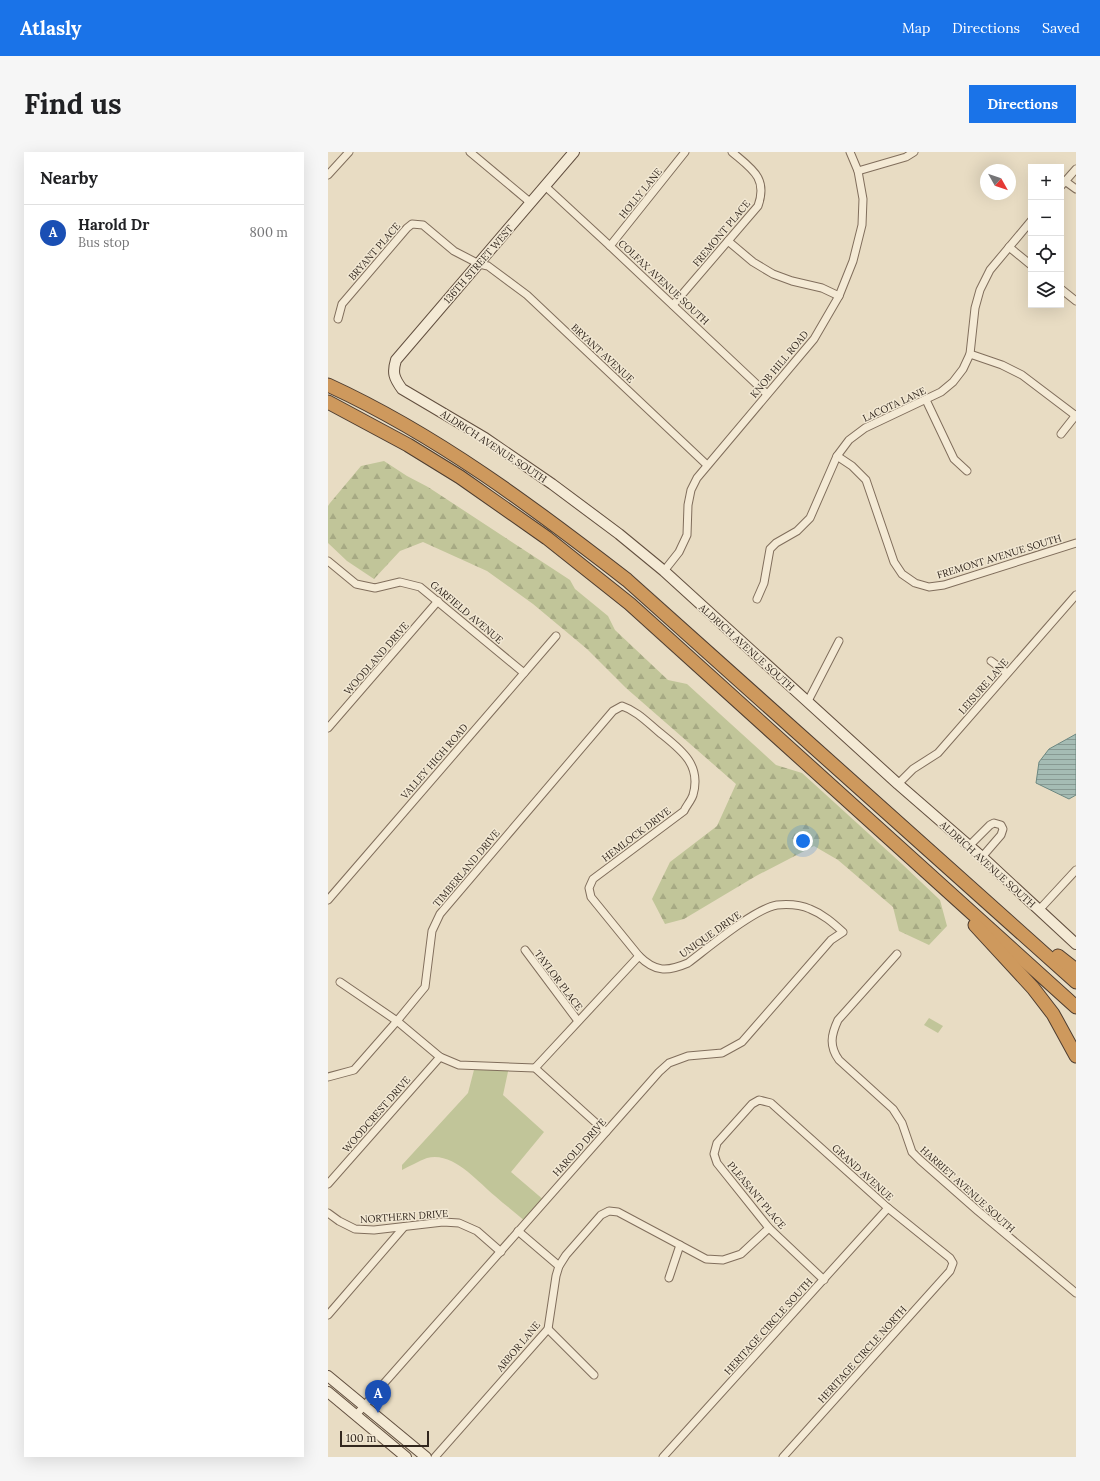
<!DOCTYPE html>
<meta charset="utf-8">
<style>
body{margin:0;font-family:Lora,serif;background:#f6f6f6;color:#202124}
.controls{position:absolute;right:12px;top:12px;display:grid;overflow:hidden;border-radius:0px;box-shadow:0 4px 16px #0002}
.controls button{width:36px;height:36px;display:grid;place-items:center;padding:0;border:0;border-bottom:1px solid #e0e0e0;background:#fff;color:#202124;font:20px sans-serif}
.compass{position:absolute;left:652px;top:12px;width:36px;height:36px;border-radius:50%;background:#fff;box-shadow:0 4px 16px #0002;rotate:130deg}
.scale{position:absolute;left:12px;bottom:10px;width:89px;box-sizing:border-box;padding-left:4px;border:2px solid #32271e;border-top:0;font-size:11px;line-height:14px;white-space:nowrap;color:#32271e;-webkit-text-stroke:3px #f1e7d2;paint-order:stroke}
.you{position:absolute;left:475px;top:689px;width:14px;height:14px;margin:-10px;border:3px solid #fff;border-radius:50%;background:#1a73e8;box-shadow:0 0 0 6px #1a73e833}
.badge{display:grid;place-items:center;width:26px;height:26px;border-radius:50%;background:#1a73e8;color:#fff;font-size:13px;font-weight:700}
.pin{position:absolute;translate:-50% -33px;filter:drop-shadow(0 1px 2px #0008)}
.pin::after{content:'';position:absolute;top:21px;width:14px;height:12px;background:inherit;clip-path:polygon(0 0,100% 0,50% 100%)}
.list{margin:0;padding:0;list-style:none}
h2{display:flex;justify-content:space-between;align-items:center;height:52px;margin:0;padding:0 16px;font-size:17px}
h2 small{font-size:13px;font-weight:400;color:#757577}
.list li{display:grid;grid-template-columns:26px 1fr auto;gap:12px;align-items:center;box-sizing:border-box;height:56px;padding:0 16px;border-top:1px solid #e0e0e0}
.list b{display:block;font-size:15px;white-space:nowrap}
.list p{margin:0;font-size:13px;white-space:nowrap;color:#757577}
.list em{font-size:13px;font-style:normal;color:#757577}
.icon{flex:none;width:22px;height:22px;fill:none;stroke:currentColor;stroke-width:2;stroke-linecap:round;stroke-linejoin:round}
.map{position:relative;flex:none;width:748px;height:1305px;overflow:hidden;border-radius:0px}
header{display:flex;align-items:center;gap:24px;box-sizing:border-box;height:56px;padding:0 20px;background:#1a73e8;color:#fff}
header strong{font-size:19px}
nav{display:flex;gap:22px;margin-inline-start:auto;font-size:14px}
.intro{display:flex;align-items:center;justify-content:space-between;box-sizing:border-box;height:96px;padding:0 24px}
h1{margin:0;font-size:28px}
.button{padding:10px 18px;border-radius:0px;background:#1a73e8;color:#fff;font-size:14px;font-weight:700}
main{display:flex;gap:24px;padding:0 24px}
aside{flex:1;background:#fff;border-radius:0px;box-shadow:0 4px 16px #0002}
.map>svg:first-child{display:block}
.forest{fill:url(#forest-firs)}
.park{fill:#c1c599}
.water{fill:url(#water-rules);stroke:#6d8881}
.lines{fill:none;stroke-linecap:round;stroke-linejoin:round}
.street-casing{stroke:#806e5c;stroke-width:9}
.secondary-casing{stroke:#624f3f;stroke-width:12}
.highway-casing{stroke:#4e3d30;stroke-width:15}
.street{stroke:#f4ead5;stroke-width:7}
.secondary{stroke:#f4ead5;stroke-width:10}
.highway{stroke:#ce995d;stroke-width:13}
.labels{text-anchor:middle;stroke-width:3;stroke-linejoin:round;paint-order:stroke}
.street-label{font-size:10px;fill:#32271e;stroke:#f1e7d2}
</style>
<header>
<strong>Atlasly</strong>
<nav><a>Map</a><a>Directions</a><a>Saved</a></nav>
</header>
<div class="intro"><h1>Find us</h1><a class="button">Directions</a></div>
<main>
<aside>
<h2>Nearby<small></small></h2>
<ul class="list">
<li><span class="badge" style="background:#1a4fb4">A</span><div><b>Harold Dr</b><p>Bus stop</p></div><em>800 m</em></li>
</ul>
</aside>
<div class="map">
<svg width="748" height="1305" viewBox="0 0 748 1305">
<defs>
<pattern id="forest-firs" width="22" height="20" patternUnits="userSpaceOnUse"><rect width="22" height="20" fill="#c1c599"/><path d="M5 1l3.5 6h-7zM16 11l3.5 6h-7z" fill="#a6a983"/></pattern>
<pattern id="water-rules" width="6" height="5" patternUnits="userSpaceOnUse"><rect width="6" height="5" fill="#a5bcb4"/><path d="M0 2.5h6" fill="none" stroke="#879992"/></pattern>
</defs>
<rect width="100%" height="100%" fill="#e8dcc3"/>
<polygon class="forest" points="56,309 79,324 100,335 242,428 247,437 280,464 287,478 340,528 359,532 448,613 474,621 574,712 612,748 619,774 601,793 571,779 565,755 510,708 486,694 428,724 356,767 337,772 324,747 342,710 389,674 408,632 298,536 259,497 205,452 159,419 95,390 72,399 46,427 19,409 0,391 0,354 2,351 33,314"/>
<g class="park">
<polygon points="601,866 615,874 610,881 596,873"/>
<path d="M 147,914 L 181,915 L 175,943 L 216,980 L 183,1020 L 217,1049 L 198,1070 C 188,1061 177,1053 167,1044 C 150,1030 125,999 99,1006 C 91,1009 82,1014 74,1018 L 74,1013 L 140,941 Z"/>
</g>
<polygon class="water" points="748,582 748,643 741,647 708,631 711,610 721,597"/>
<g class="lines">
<defs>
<g id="street">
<polyline points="142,0 203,51"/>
<polyline points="530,19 578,5 586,0"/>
<polyline points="0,23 21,0"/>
<polyline points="737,29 748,37"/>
<polyline points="217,34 282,94 439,242"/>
<polyline points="733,34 748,17"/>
<polyline points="400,89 425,110 445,122 464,129 494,136 511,144"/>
<polyline points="282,94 357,0"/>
<polyline points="681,95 703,113"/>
<polyline points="733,137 748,149"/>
<path d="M 345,153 L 430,54 C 440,26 424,17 404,0"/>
<polyline points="10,167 14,152 79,76 84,72 95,73 126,99 151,112 160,114 199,143 379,313"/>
<polyline points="642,202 674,213 694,223 748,264"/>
<polyline points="598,248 626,307 639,319"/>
<polyline points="733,282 748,263"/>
<polyline points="509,304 524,314 538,328 566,410 574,422 587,431 601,435 616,433 748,391"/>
<polyline points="0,409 28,432 47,436 72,430 92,435 196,521"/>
<polyline points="336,419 351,400 359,383 360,353 363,338 369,326 486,187 511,144 525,109 534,73 535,47 530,19 522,0"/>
<polyline points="429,447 436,431 442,397 448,391 469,379 482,366 509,304 521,288 537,276 613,240 625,230 635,217 642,202 647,156 652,138 662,118 703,69"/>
<polyline points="663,509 679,521"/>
<polyline points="480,549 511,489"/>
<polyline points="0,576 110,449"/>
<polyline points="570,632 585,617 610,601 748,443"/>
<polyline points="641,694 662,673 666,671 673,673 675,677 673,683 654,705"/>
<polyline points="0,748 228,484"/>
<polyline points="711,758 748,718"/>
<polyline points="197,798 250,869"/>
<path d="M 569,802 L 510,868 C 503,883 501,894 511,908 L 565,957 L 574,971 L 584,1000 L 592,1008 L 650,1059 L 748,1141"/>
<polyline points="12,830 69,869 112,905 131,913 207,916 278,980"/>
<path d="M 0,925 L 26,918 L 69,869 L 97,835 L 104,779 L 112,762 L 285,559 L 294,554 C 309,559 319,570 331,580 C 352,597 374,612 365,643 C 363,649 358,654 356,659 L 265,727 L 261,736 L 263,745 L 311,804"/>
<polyline points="0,1032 112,905"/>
<polyline points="0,1061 11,1069 27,1077 46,1078 115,1070 131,1071 149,1079 173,1100"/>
<polyline points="190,1079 231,1114"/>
<polyline points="341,1126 352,1093"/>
<polyline points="0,1163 76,1075"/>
<polyline points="220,1177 266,1223"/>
<path d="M 28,1263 L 331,920 L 341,911 L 360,904 L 394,901 L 414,890 L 503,788 L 515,780 C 505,771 495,762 482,757 C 473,753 460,752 449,753 C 426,757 380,796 360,811 C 339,820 327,820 311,804 L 207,916"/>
<polyline points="107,1305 220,1177 228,1124 231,1114 238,1103 273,1063 281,1059 290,1060 378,1107 395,1108 413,1102 441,1076"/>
<polyline points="335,1305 560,1056"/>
<polyline points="455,1305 622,1119 625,1111 622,1106 560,1056 443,951 431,948 424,952 389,991 386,1002 389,1011 441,1076 496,1128"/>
</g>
<g id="secondary">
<path d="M 246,0 L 68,208 C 64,221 66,226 74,237 L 157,286 L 224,332 L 291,382 L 336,419 L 570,632 L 654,705 L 748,792"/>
<polyline points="0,1224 98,1305"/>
<polyline points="0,1240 78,1305"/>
</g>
<g id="highway">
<path d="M 0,233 C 109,283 205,355 299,428 L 748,830"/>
<polyline points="0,250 80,293 132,325 219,386 302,452 748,855"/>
<polyline points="647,773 705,836 725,862 748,904"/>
<polyline points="730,804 748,818"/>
</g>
</defs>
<use href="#street" class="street-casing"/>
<use href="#secondary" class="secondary-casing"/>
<use href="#highway" class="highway-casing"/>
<use href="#street" class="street"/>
<use href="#secondary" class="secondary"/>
<use href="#highway" class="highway"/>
</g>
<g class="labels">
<g class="street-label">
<text transform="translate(312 41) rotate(-51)" y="4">HOLLY LANE</text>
<text transform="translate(393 81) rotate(-50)" y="4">FREMONT PLACE</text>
<text transform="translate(46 99) rotate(-49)" y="4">BRYANT PLACE</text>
<text transform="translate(150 112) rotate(-49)" y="4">136TH STREET WEST</text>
<text transform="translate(336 130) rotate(43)" y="4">COLFAX AVENUE SOUTH</text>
<text transform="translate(275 201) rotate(43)" y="4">BRYANT AVENUE</text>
<text transform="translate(451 212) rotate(-50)" y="4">KNOB HILL ROAD</text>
<text transform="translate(566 252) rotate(-25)" y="4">LACOTA LANE</text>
<text transform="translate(166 294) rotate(33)" y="4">ALDRICH AVENUE SOUTH</text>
<text transform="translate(671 404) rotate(-17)" y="4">FREMONT AVENUE SOUTH</text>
<text transform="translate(139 460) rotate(40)" y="4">GARFIELD AVENUE</text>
<text transform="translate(419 495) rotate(42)" y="4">ALDRICH AVENUE SOUTH</text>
<text transform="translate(48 506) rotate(-49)" y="4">WOODLAND DRIVE</text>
<text transform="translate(655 534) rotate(-49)" y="4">LEISURE LANE</text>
<text transform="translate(106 609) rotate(-49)" y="4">VALLEY HIGH ROAD</text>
<text transform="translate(308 682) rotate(-37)" y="4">HEMLOCK DRIVE</text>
<text transform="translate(660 712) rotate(42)" y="4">ALDRICH AVENUE SOUTH</text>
<text transform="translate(138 716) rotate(-50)" y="4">TIMBERLAND DRIVE</text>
<text transform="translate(382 782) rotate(-35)" y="4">UNIQUE DRIVE</text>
<text transform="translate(231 828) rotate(53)" y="4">TAYLOR PLACE</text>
<text transform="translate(48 962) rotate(-49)" y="4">WOODCREST DRIVE</text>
<text transform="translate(251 995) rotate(-48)" y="4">HAROLD DRIVE</text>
<text transform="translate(535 1020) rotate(42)" y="4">GRAND AVENUE</text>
<text transform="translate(640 1037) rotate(42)" y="4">HARRIET AVENUE SOUTH</text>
<text transform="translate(429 1043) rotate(50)" y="4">PLEASANT PLACE</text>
<text transform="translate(76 1064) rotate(-4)" y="4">NORTHERN DRIVE</text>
<text transform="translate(440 1174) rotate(-48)" y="4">HERITAGE CIRCLE SOUTH</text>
<text transform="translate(190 1194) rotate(-50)" y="4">ARBOR LANE</text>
<text transform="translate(534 1202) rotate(-48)" y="4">HERITAGE CIRCLE NORTH</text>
</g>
</g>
</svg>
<div class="controls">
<button>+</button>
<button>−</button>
<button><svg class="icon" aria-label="locate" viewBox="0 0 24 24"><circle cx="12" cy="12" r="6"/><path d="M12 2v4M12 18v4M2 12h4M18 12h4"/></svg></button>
<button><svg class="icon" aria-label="layers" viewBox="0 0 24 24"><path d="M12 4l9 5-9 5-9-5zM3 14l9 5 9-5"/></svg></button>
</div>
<svg class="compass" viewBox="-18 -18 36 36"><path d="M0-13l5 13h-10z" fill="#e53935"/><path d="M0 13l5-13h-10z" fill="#757577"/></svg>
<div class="scale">100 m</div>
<div class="you"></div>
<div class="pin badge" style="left:50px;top:1261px;background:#1a4fb4">A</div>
</div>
</main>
